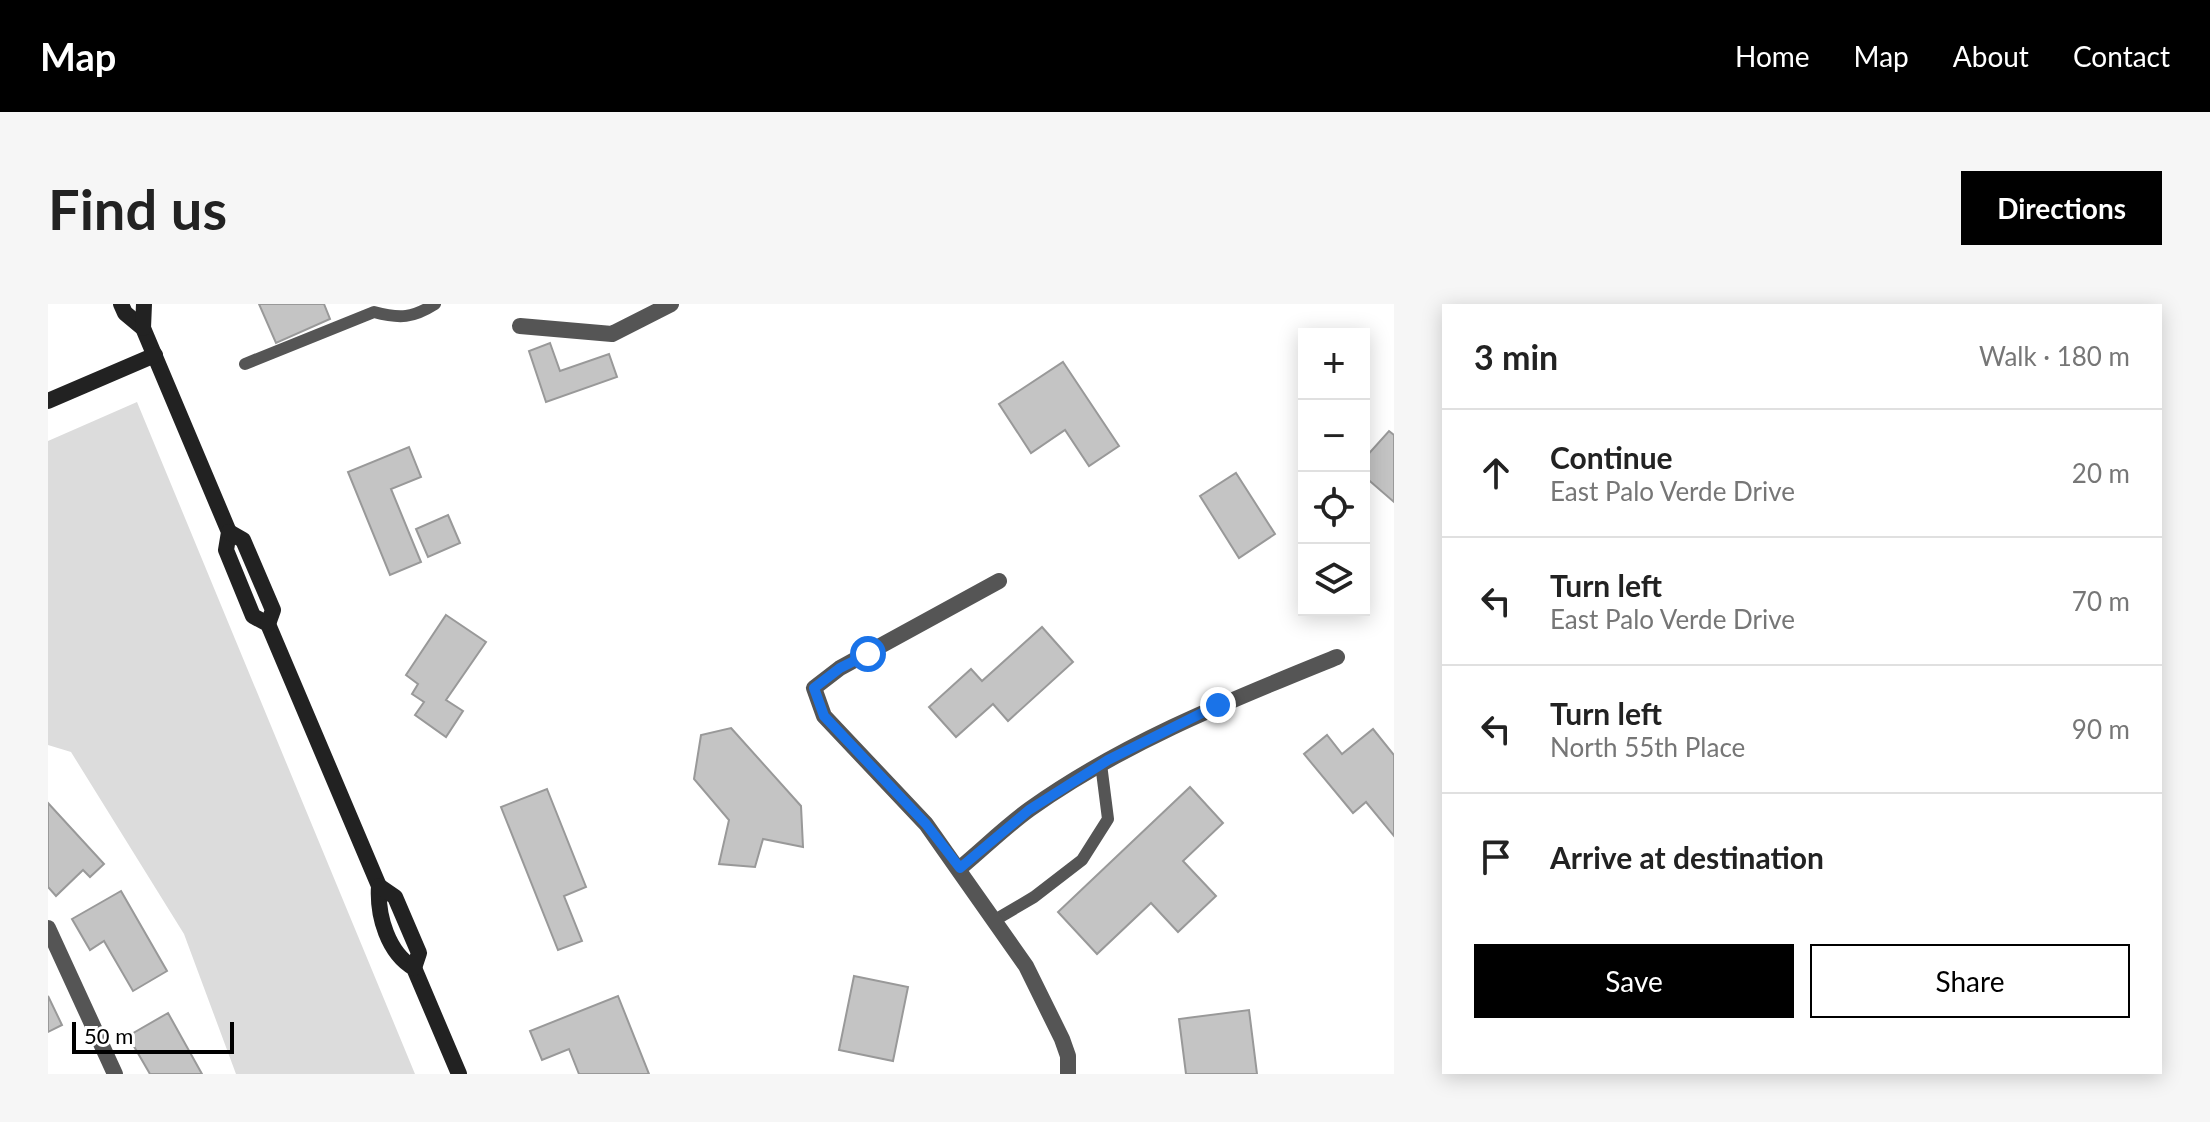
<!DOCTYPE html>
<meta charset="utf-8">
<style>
body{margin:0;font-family:Lato,sans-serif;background:#f6f6f6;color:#222}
.controls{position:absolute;right:24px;top:24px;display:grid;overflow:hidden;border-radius:0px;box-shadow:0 4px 20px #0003}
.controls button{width:72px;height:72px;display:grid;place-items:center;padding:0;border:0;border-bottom:2px solid #e0e0e0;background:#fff;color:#222;font:40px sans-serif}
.scale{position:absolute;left:24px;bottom:20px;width:162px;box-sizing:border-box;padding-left:8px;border:4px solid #000;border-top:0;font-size:22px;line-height:28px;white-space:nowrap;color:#000;-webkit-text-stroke:6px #fff;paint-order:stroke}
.stop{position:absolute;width:24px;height:24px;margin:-18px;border:6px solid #1a73e8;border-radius:50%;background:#fff}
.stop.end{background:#1a73e8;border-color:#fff;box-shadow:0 2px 8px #0008}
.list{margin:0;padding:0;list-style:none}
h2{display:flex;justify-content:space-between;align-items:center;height:104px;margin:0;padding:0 32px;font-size:34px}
h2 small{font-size:26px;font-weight:400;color:#767676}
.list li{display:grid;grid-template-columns:52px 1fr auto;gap:24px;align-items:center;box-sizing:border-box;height:128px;padding:0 32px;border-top:2px solid #e0e0e0}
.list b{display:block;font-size:30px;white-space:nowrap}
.list p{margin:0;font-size:26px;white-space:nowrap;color:#767676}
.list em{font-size:26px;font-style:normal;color:#767676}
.actions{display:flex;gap:16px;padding:24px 32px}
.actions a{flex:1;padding:18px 0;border:2px solid #000;border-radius:0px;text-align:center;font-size:28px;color:#000}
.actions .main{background:#000;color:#fff}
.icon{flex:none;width:44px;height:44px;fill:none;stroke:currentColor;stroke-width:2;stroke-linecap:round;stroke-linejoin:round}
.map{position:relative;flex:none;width:1346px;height:770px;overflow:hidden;border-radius:0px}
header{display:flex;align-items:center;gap:48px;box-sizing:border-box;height:112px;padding:0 40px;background:#000;color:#fff}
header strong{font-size:38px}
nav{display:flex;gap:44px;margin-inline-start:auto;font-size:28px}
.intro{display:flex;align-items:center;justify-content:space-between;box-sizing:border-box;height:192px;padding:0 48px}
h1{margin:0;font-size:56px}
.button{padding:20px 36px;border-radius:0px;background:#000;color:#fff;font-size:28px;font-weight:700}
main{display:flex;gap:48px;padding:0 48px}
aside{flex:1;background:#fff;border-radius:0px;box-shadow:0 4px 20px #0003}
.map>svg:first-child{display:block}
.green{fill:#dcdcdc}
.building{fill:#c4c4c4;stroke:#999;stroke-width:2}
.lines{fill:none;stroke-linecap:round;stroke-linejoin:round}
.lane{stroke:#555;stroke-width:12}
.street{stroke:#555;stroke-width:16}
.secondary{stroke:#222;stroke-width:16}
.route{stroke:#1a73e8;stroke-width:10}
</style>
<header>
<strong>Map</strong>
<nav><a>Home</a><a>Map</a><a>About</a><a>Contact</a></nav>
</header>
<div class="intro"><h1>Find us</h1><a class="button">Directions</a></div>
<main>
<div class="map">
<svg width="1346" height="770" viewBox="0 0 1346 770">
<rect width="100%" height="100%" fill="#fff"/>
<polygon class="green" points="89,98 367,770 188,770 136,630 23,448 0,441 0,137"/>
<g class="building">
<polygon points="211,0 276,0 282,15 228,39"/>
<polygon points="502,39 512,67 561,50 569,73 498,98 481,47"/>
<polygon points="1015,58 1071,142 1041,162 1017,126 983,149 951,100"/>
<polygon points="1341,127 1346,131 1346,198 1316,172 1316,155"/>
<polygon points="361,143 373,173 343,185 373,258 342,271 300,168"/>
<polygon points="1188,169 1227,230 1191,254 1152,192"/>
<polygon points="400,211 412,239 380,253 368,225"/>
<polygon points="398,311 438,338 398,396 415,407 398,433 367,411 376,398 364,390 370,380 358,371"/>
<polygon points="994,323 1025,358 960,417 945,400 908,433 881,403 923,365 934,377"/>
<polygon points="683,424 753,502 755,543 715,535 707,563 671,560 681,516 646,475 653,431"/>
<polygon points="1325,425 1346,451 1346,532 1318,498 1305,509 1256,450 1279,431 1294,450"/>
<polygon points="1142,483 1175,519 1135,557 1168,592 1130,628 1103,599 1049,650 1010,608"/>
<polygon points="499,485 538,583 516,592 534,637 510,646 453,503"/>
<polygon points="0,499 56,560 42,573 35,566 8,592 0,583"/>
<polygon points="73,587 119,667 85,687 56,637 42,646 24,615"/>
<polygon points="806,672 860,683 845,757 791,746"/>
<polygon points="0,692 14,721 0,728"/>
<polygon points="570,692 601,770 531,770 521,745 494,756 482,727"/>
<polygon points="1201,706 1209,770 1138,770 1131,715"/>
<polygon points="120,709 154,770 102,770 80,732"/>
</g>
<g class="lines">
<g class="lane">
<path d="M 197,60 L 326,8 C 352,15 365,14 387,0"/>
<polyline points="947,616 986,593 1034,556 1060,515 1053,460"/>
</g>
<g class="street">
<polyline points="472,22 564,30 623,0"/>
<polyline points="951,277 792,364 766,384 776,412 878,520 978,662 1014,735 1020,752 1020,770"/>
<path d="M 912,564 C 935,545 957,523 982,505 C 1076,438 1183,396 1289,353"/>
<polyline points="0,624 67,770"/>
</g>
<g class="secondary">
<path d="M 73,0 L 77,9 L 95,24 L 181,228 L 178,246 L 205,312 L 220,320 L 331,582 C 329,612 340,649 366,664 L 411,770"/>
<polyline points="95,24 96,0"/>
<polyline points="0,97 107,51"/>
<polyline points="181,228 195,236 225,306 220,320"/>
<polyline points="331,582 347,593 371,649 366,664"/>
</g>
</g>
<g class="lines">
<polyline class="route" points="820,350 792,364 766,384 776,412 878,520 912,564 981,506 1060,456 1170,401"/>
</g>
</svg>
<div class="controls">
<button>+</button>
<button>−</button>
<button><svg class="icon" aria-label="locate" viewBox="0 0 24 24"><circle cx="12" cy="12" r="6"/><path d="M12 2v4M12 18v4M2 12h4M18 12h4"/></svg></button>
<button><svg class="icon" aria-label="layers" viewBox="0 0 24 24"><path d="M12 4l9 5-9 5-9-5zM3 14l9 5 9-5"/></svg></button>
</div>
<div class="scale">50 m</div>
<div class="stop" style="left:820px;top:350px"></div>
<div class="stop end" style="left:1170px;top:401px"></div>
</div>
<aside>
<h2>3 min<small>Walk · 180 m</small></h2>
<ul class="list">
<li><svg class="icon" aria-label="ahead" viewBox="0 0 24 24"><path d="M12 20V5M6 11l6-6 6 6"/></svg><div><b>Continue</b><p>East Palo Verde Drive</p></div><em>20 m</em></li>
<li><svg class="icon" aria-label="left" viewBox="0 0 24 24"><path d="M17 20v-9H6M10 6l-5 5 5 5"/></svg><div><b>Turn left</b><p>East Palo Verde Drive</p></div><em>70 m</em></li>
<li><svg class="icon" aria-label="left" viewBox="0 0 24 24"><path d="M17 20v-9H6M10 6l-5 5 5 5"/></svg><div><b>Turn left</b><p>North 55th Place</p></div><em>90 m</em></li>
<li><svg class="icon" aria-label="arrive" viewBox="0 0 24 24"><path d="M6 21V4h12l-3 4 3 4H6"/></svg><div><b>Arrive at destination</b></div></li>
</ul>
<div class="actions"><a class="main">Save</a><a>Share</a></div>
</aside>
</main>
